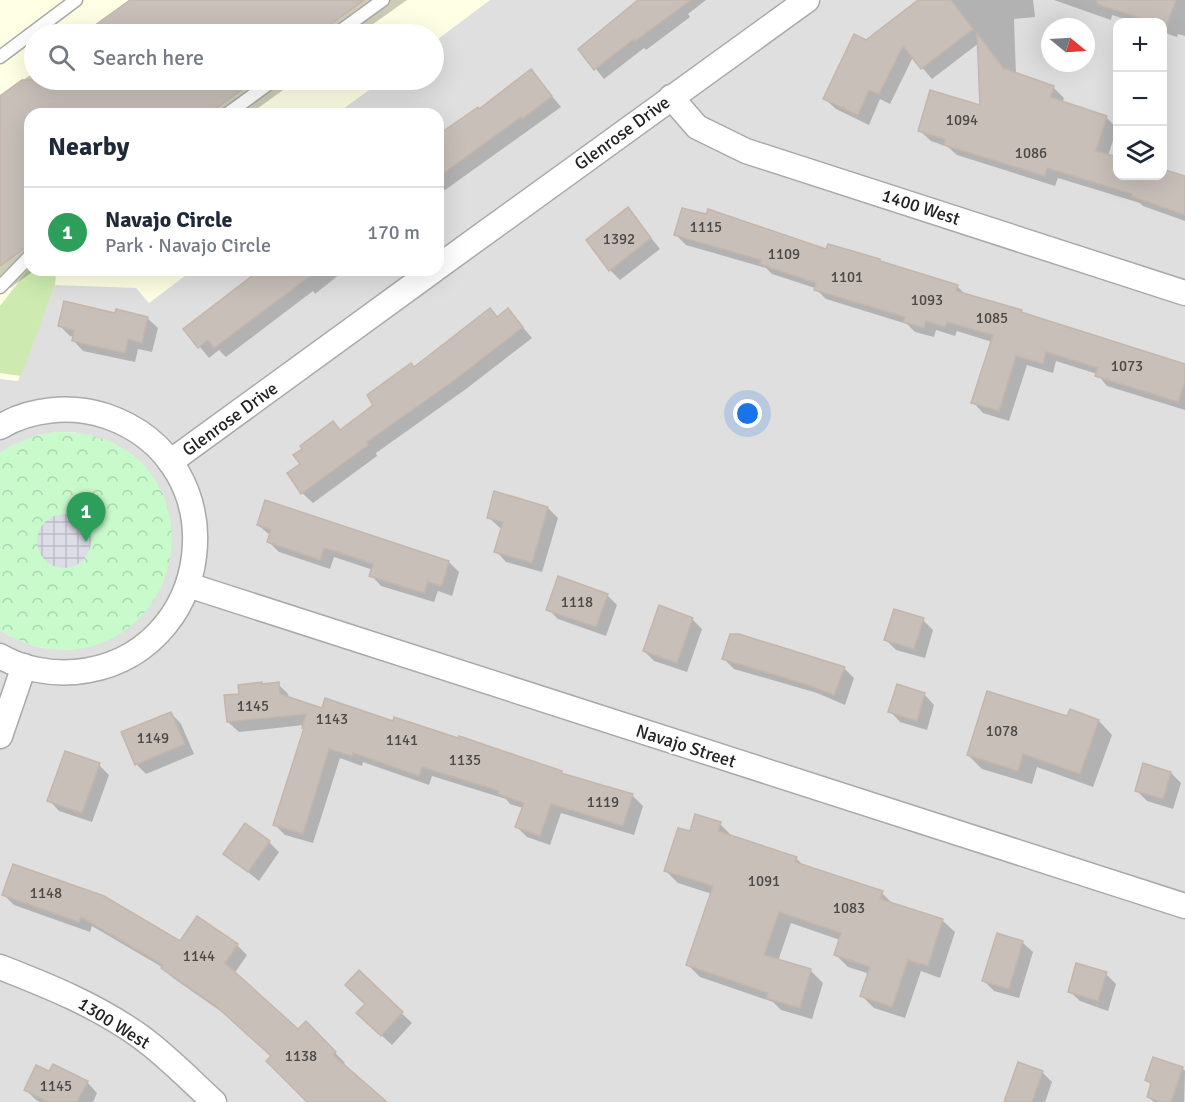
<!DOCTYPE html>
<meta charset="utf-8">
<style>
body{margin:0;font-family:Signika,sans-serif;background:#f2f2f3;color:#1f2937}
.controls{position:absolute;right:18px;top:18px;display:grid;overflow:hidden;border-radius:12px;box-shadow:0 6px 24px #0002}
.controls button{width:54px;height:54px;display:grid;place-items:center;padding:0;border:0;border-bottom:2px solid #e0e1e3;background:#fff;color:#1f2937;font:30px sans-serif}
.compass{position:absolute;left:1041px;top:18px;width:54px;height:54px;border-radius:50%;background:#fff;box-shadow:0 6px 24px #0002;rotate:108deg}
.you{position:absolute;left:748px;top:414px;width:21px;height:21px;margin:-15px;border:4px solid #fff;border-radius:50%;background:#1a73e8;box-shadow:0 0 0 9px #1a73e833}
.badge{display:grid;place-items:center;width:39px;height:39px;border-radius:50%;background:#d40000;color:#fff;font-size:20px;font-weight:700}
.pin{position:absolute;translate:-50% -50px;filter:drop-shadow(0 2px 3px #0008)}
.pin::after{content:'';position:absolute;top:32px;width:21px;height:18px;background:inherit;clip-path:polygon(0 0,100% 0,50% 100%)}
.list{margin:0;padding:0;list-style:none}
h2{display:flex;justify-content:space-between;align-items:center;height:78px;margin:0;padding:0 24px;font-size:26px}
h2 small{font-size:20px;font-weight:400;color:#747a83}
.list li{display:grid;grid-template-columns:39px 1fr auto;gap:18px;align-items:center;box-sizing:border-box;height:90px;padding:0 24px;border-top:2px solid #e0e1e3}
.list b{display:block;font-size:22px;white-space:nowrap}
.list p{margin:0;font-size:20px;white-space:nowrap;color:#747a83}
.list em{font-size:20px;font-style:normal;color:#747a83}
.icon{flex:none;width:33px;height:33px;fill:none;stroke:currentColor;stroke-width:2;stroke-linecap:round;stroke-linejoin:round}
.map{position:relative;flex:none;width:1185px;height:1102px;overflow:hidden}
.search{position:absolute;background:#fff;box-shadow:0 6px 24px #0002;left:24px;top:24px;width:420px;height:66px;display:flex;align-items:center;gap:15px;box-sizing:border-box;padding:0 21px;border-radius:33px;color:#747a83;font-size:22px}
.panel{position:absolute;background:#fff;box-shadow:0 6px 24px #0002;left:24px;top:108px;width:420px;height:168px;border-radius:18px}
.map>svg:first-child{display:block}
.residential{fill:#e0dfdf;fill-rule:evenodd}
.education{fill:#ffffe5}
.park{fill:url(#park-crowns)}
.garden{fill:#cdebb0}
.plaza{fill:url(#plaza-grid)}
.shadow{fill:#0003}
.building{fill:#c7bfb8;stroke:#c4b6ab;stroke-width:1.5}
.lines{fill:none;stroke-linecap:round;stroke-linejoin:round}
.lane-casing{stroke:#a9a9a9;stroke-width:15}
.street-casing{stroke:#a9a9a9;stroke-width:27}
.lane{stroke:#fff;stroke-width:12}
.street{stroke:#fff;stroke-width:24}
.labels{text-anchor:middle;stroke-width:5;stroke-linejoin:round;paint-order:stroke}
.number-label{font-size:15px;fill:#4b4948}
.street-label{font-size:18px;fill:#222;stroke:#fff}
</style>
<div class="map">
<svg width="1185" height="1102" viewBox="0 0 1185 1102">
<defs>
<pattern id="park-crowns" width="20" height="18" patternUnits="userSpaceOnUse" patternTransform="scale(1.5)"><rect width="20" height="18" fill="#c8facc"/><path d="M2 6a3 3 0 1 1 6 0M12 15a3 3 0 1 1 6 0" fill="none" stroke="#acd6af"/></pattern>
<pattern id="plaza-grid" width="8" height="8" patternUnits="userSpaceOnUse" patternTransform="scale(1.5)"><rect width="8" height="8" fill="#dddde8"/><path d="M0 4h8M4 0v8" fill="none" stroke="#bdbdc7"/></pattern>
</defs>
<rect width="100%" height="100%" fill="#f2efe9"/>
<path class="residential" d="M 0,0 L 1185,0 L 1185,1102 L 0,1102 L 0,630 L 11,637 L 13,445 L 0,453 ZM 1118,22 L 1162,22 L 1162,176 L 1118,176 ZM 1050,27 L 1086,27 L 1086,63 L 1050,63 ZM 34,34 L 434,34 L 434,80 L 34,80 ZM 30,114 L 438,114 L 438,270 L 30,270 ZM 56,432 L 74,432 L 109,442 L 136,459 L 155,481 L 37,435 ZM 18,640 L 76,650 L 41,648 Z"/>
<polygon class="education" points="0,0 490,0 434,42 434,34 34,34 34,80 383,80 336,114 30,114 30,270 193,270 149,303 136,288 55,285 18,381 0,379"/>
<path class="park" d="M 56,432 C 74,432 92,434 109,441 C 199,481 189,611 99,644 C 65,656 30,649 0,630 L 0,453 C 18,441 35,435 56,432 Z"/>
<polygon class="garden" points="30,267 30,270 49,270 56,274 55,285 21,376 0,373 0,306"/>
<circle class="plaza" cx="64" cy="541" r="27"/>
<g class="shadow">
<polygon points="133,0 407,0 359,34 86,34"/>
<polygon points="640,0 706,0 688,14 690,17 646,50 644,48 604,79 580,49"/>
<polygon points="920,0 1033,0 1035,17 1014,19 1016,74 1053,87 1064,98 1062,103 1107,118 1117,128 1108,156 1118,176 1162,176 1185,178 1185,221 1143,206 1140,203 1058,178 1055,186 957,155 948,147 931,141 920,131 982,107 979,43 932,79 913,57 890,104 880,99 869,125 836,109 825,99 866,42"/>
<polygon points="1054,0 1185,0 1185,36 1178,34 1177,37 1162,32 1162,22 1134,22 1112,15 1111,20"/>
<polygon points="531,71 561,107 438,195 438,137 480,111"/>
<polygon points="34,72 34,80 297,80 250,114 30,114 30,270 35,270 10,288 0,278 0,98"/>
<polygon points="628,209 660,249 620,280 610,270"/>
<polygon points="675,234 827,251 880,261 883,264 957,286 966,295 1021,311 1025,314 1185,365 1185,410 1107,386 1097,374 1056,361 1053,373 1027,365 1009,421 983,413 973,402 992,342 957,331 955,336 936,330 934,337 915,332 907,324 826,299 815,288 772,274 766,268 686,245"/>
<polygon points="263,270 345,270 315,294 313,291 226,357 219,350 209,358 185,329"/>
<polygon points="508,310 532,338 466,389 376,453 377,456 313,503 302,493 341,431"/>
<polygon points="116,315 147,318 158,328 152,352 138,349 135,362 83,351 73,340 74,337 70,336 60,326"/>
<polygon points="495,493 548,508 558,518 542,572 506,562 496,551 503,529 499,527 488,517"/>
<polygon points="258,525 449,562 459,572 452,596 438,591 434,602 381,586 371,575 373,570 334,557 330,569 279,552 269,542 271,536"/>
<polygon points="607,595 617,605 606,636 558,619 548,609"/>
<polygon points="692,619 702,629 687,672 654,661 644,651"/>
<polygon points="923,620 933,630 925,658 896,650 886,640"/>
<polygon points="724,659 844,668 854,678 845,705 817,693 734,669"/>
<polygon points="278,684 288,694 289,698 323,709 394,723 632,795 643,806 634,835 561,813 550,845 527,837 517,827 523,808 510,804 506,799 432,776 429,785 363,762 362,766 340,758 313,843 285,835 275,825 305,729 304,725 239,732 228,722 240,695"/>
<polygon points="924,694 934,705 927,730 900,722 890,711"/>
<polygon points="171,713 181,724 194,754 146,774 136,764"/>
<polygon points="1068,718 1099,721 1112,735 1093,787 1037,767 1032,784 982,769 968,755"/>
<polygon points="99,765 109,775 92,822 59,811 49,800"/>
<polygon points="1171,773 1181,783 1173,809 1147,801 1136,790"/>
<polygon points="720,824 732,836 796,858 804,866 882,893 894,905 942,920 955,932 940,978 921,971 905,1018 874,1008 862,996 870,974 848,967 835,954 840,940 791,923 778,961 811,971 823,983 812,1019 781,1010 773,1002 700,977 688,965 712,894 678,883 666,871 691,833"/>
<polygon points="245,825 269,842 279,852 259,881 225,854"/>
<polygon points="4,895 180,943 237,945 247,955 234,974 298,1031 306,1023 345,1063 342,1065 384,1102 309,1102 273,1056 229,1017 173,978 162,967 92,926 90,932 14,905"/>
<polygon points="1022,942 1033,952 1019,998 994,991 984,981"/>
<polygon points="359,973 412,1023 392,1045 368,1023 367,1004"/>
<polygon points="1106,974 1116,984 1108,1011 1080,1001 1069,991"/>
<polygon points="1182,1068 1185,1071 1184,1102 1154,1102 1148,1097 1152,1085 1146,1080"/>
<polygon points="1042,1072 1052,1082 1045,1102 1006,1102"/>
<polygon points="50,1073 87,1082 97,1093 93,1102 40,1102 36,1100 26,1090"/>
</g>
<g class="building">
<polygon points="130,0 364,0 317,34 83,34"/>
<polygon points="638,0 691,0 635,41 634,39 594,70 578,49"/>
<polygon points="918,0 951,0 973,29 921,69 903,46 879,94 869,90 858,115 823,99 854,34 866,40"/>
<polygon points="1097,0 1176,0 1166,27 1162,26 1162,22 1152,22 1097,4"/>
<polygon points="977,33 1003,68 1054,86 1050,97 1107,116 1096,151 1118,157 1118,176 1162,176 1162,169 1185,176 1185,215 1131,196 1132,194 1047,168 1045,176 944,145 945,139 918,131 930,90 980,105"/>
<polygon points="531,69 552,96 522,119 521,117 438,177 438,135 478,107 479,109"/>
<polygon points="22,80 255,80 208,114 30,114 30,244 0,266 0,96"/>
<polygon points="628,207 651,238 609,271 586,240"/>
<polygon points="682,208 706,214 708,209 826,249 828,244 880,259 880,261 958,285 956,291 1022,310 1021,312 1185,364 1185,382 1178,402 1095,376 1098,368 1046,352 1043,364 1016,356 999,411 971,403 993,335 947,322 945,327 926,321 924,328 903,322 905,317 814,290 816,283 760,264 761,260 674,235"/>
<polygon points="260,270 318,270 214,348 208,340 198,348 183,329"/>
<polygon points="64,301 115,313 116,309 148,317 142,343 128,339 125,353 72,341 74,330 58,326"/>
<polygon points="490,308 497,317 508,308 523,327 456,379 367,442 368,445 301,494 287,473 300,464 293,455 302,449 300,446 333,421 340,430 373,405 367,395 411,363 414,367"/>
<polygon points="494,491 548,507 532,563 494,552 503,522 487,518"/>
<polygon points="265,500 449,561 442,586 428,582 424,593 369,576 373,564 350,556 324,548 320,560 267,542 271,530 257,525"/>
<polygon points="558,576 608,594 596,627 546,610"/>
<polygon points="659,605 693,618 677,663 643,651"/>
<polygon points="894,609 924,618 914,649 884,640"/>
<polygon points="730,634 739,634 845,667 834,695 805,684 722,659"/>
<polygon points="262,682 262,684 279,682 280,694 322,708 325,698 393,721 394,717 458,738 459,736 562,771 561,773 633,794 623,826 551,804 540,836 515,827 524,803 498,794 499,791 422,767 419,776 353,753 352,756 329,749 303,834 273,825 304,728 302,728 306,714 227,722 224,695 239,694 238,685"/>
<polygon points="897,684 925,693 917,721 888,712"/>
<polygon points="987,691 1067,716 1070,709 1099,720 1080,774 1023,754 1018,771 967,755"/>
<polygon points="171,712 185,744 135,765 121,732"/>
<polygon points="65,751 100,763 82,813 47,801"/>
<polygon points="1143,763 1171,772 1163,799 1135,791"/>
<polygon points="695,814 721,822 718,831 797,857 795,862 883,891 880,899 943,919 928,966 908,960 892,1007 860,996 870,967 834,955 841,933 779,912 764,955 811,969 800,1008 766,998 768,993 686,965 713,886 664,871 678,828 690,831"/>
<polygon points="245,823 270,841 248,872 223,854"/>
<polygon points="13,864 104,896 180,941 197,916 238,944 225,963 298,1029 306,1021 336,1052 333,1055 387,1102 307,1102 266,1061 271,1056 217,1007 161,968 163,965 81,917 79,922 2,895"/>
<polygon points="997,933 1023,941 1009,989 982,981"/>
<polygon points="1076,963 1107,972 1098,1001 1068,992"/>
<polygon points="359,970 403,1012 381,1036 356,1013 365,1004 345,985"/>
<polygon points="1153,1057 1183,1067 1171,1102 1161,1102 1147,1097 1151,1083 1145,1080"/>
<polygon points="1018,1062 1043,1071 1032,1102 1004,1102"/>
<polygon points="53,1064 88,1081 77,1102 48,1102 24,1090 36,1065 49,1071"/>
</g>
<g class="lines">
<defs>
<g id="lane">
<polyline points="336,34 383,0"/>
<polyline points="0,57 76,0"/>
<polyline points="227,114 274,80"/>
<polyline points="0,287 30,256"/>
</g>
<g id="street">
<polyline points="671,97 697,127 746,151 1185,293"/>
<polyline points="438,267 807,0"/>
<path d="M 0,427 C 31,408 72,405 106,416 C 241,462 216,659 75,672 C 50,674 22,669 0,656"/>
<polyline points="170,462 434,270"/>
<polyline points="188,585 1185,906"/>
<polyline points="0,736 24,666"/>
<path d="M 0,967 C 49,986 98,1006 141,1037 C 167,1056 190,1080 214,1102"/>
</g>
</defs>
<use href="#lane" class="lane-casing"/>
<use href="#street" class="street-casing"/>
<use href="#lane" class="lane"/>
<use href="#street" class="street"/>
</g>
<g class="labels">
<g class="number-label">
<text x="962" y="125">1094</text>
<text x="1031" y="158">1086</text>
<text x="706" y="232">1115</text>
<text x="619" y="244">1392</text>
<text x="784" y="259">1109</text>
<text x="847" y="282">1101</text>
<text x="927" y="305">1093</text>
<text x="992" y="323">1085</text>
<text x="1127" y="371">1073</text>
<text x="577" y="607">1118</text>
<text x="253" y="711">1145</text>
<text x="332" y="724">1143</text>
<text x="1002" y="736">1078</text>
<text x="153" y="743">1149</text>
<text x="402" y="745">1141</text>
<text x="465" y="765">1135</text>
<text x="603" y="807">1119</text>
<text x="764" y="886">1091</text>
<text x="46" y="898">1148</text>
<text x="849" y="913">1083</text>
<text x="199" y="961">1144</text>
<text x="301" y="1061">1138</text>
<text x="56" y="1091">1145</text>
</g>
<g class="street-label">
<text transform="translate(622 133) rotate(-36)" y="6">Glenrose Drive</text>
<text transform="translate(921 207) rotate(18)" y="6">1400 West</text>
<text transform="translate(230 419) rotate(-36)" y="6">Glenrose Drive</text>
<text transform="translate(686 746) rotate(18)" y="6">Navajo Street</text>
<text transform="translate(114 1023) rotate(32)" y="6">1300 West</text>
</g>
</g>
</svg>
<div class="controls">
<button>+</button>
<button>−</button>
<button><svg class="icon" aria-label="layers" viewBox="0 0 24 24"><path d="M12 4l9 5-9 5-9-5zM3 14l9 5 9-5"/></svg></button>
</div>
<svg class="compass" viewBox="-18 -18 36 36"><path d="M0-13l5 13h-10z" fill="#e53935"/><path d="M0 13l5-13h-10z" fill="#747a83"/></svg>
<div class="you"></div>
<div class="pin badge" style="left:86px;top:542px;background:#2e9e5b">1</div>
<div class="search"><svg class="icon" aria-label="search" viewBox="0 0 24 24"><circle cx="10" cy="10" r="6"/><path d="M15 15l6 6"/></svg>Search here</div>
<section class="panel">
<h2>Nearby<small></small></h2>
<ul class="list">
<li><span class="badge" style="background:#2e9e5b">1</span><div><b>Navajo Circle</b><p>Park · Navajo Circle</p></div><em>170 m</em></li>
</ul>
</section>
</div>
